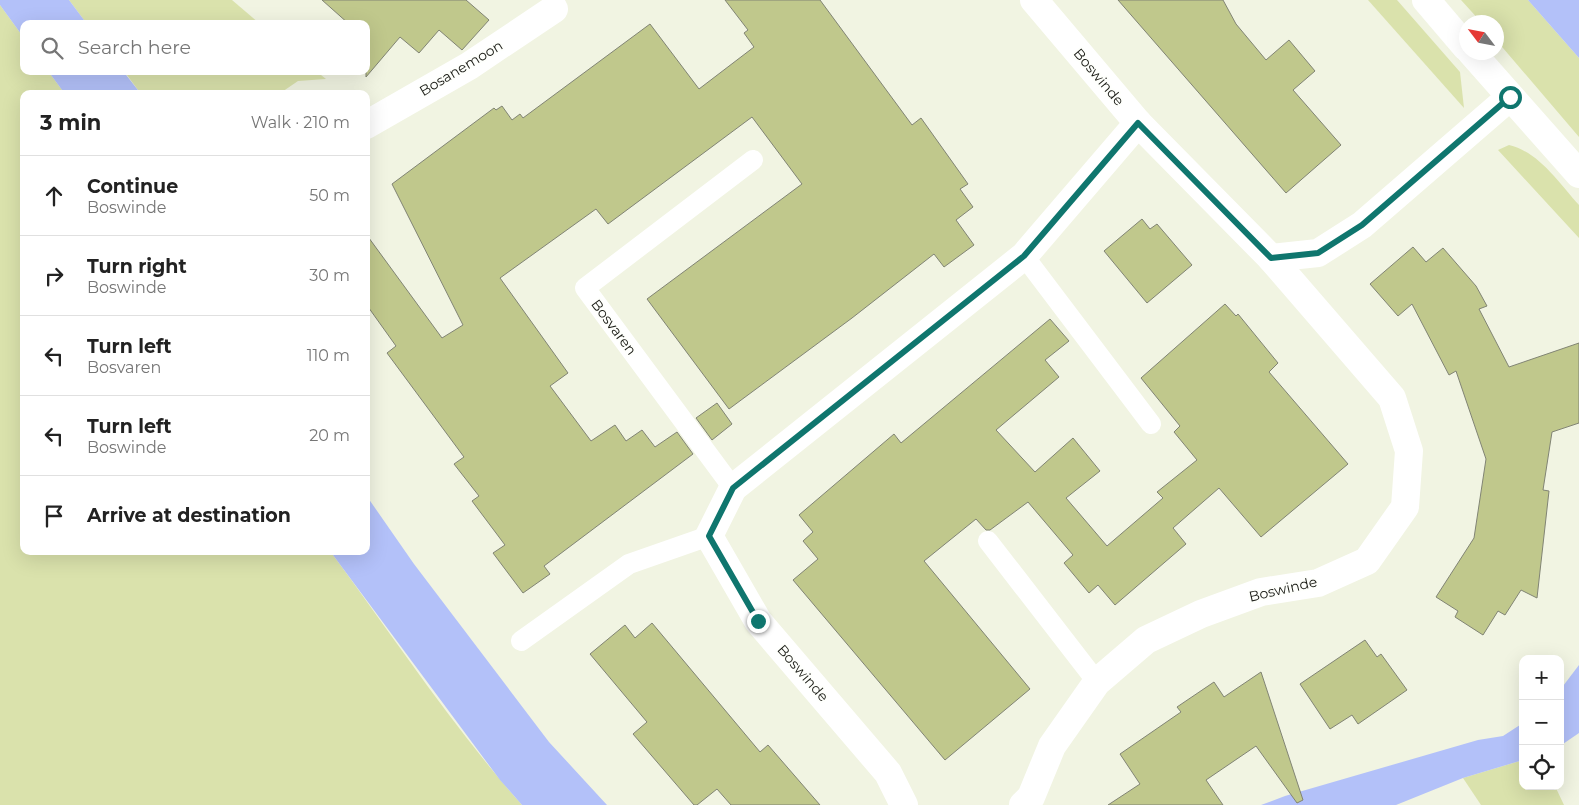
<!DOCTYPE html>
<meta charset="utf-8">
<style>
body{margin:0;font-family:Montserrat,sans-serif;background:#f6f6f6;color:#222}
.controls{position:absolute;right:15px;bottom:15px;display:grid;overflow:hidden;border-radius:10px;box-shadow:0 5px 20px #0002}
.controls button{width:45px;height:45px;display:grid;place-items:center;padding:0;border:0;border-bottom:1px solid #e0e0e0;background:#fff;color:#222;font:25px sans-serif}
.compass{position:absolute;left:1459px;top:15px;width:45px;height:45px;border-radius:50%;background:#fff;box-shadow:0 5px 20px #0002;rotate:302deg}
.stop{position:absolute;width:15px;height:15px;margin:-11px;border:4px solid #0f766e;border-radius:50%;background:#fff}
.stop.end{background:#0f766e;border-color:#fff;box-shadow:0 1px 5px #0008}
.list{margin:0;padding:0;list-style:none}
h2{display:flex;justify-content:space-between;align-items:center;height:65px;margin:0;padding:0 20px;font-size:21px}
h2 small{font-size:16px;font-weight:400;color:#767676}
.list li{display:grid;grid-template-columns:32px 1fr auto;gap:15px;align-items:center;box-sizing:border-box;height:80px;padding:0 20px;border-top:1px solid #e0e0e0}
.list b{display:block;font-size:19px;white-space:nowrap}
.list p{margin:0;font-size:16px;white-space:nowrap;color:#767676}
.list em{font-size:16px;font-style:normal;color:#767676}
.icon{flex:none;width:28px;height:28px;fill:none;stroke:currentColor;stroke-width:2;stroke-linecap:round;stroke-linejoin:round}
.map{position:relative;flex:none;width:1579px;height:805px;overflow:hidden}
.search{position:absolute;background:#fff;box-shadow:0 5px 20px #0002;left:20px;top:20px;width:350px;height:55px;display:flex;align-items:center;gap:12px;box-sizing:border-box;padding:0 18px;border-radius:10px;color:#767676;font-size:19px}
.panel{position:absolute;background:#fff;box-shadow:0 5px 20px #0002;left:20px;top:90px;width:350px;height:465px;border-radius:10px}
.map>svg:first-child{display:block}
.green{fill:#dae2ac}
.water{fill:#b3c1f9}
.building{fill:#c0c88c;stroke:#818474}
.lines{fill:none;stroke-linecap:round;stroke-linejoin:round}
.service{stroke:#fff;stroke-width:20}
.minor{stroke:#fff;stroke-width:28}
.tertiary{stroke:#fff;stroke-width:28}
.route{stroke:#0f766e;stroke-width:6}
.labels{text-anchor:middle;stroke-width:4;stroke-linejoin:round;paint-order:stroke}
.street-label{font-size:14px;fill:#171812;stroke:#fefffc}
</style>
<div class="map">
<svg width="1579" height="805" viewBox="0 0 1579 805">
<rect width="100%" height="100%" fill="#f1f4e2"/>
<g class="green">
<polygon points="69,0 232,0 260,24 87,24"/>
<polygon points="1368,0 1397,0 1460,72 1464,108"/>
<polygon points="1461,0 1528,0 1579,58 1579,137 1497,41 1496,22 1481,22"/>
<path d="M 0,5 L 24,38 L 24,71 L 48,71 L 65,94 L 24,94 L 24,551 L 330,551 C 393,636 452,726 522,805 L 0,805 Z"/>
<polygon points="124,71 316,71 326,79 298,81 279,94 141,94"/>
<path d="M 1509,145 C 1539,152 1559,183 1579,205 L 1579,238 L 1498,150 Z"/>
<polygon points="1523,760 1523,786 1555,786 1564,805 1481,805 1463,778"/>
</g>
<g class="water">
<polygon points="0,0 69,0 87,24 24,24 24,38 0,5"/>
<polygon points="1528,0 1579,0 1579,58"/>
<polygon points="48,71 123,71 141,94 65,94"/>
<polygon points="366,495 414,564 549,742 607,805 522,805 500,780 330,551 366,551"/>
<polygon points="1579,665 1579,733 1560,746 1560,690"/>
<polygon points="1523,723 1523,760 1463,778 1396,805 1261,805 1285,796 1478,740 1503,736"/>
</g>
<g class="building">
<polygon points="322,0 466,0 489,20 462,50 439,30 419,53 400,37 366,77 366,24 349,24"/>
<polygon points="725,0 820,0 912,125 921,118 968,184 960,189 973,207 956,220 974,245 944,267 934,254 852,318 729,409 647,299 802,184 752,117 608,224 596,209 500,278 568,373 550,386 591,441 615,425 626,441 642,430 655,447 677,432 693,454 544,566 550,574 523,593 493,553 505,545 472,501 479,496 454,464 464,457 387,353 396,346 366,304 366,234 442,338 463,325 392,184 494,108 496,110 502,106 512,120 520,114 523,118 650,24 699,89 754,47 744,33 748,30"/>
<polygon points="1118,0 1223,0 1236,24 1266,60 1289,40 1315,71 1293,90 1341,145 1286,193"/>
<polygon points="1142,219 1150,229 1157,224 1192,265 1147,303 1104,251"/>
<polygon points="1413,247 1426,262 1443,248 1476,286 1487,306 1479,309 1509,367 1579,343 1579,423 1552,432 1543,490 1549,491 1537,598 1521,590 1505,615 1498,611 1483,635 1455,617 1458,611 1436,597 1474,538 1486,459 1456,371 1449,375 1412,304 1398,316 1370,284"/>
<polygon points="1225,304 1236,316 1238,314 1278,363 1269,372 1348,464 1261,537 1219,488 1173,528 1186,544 1115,605 1098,585 1089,593 1064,563 1073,555 1028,502 990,530 986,530 976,519 924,561 1030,689 945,760 793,580 818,559 803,541 813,532 799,515 894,434 901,443 1050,319 1069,341 1045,360 1059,377 996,430 1035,472 1073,438 1100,471 1066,498 1107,546 1163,498 1157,492 1197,460 1174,432 1180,426 1141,378"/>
<polygon points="717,403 732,424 712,440 696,418"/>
<polygon points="652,623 760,752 768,745 820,805 731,805 717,789 697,805 694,805 633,734 647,722 590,654 625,625 635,638"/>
<polygon points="1365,640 1377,657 1381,654 1407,690 1358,724 1352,715 1330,729 1300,684"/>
<polygon points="1261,672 1303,800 1297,803 1256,746 1206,780 1223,805 1108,805 1140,784 1120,754 1181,712 1177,707 1214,682 1224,697"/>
</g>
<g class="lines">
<g class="service">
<polyline points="1024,256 1151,424"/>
<polyline points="733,488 585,288 753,160"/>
<polyline points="988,541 1097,682"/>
<polyline points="521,641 629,564 709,536"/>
</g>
<g class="minor">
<polyline points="366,125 469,66 554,9"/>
<polyline points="1271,258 1318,253 1362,225 1510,97"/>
<polyline points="904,805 888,773 758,621 709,536 733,488 1024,256 1138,123"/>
<polyline points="1023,805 1031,797 1052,746 1097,682 1146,640 1201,614 1261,592 1318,583 1367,561 1405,507 1409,451 1392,398 1271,258 1138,123 1034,0"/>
</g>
<g class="tertiary">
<polyline points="1426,0 1466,47"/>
<polyline points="1471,52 1579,174"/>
</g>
</g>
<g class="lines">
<polyline class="route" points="758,621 709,536 733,488 1024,256 1138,123 1271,258 1318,253 1362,225 1510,97"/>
</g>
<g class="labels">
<g class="street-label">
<text transform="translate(461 68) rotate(-31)" y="5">Bosanemoon</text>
<text transform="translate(1099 77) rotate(50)" y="5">Boswinde</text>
<text transform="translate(614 327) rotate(53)" y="5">Bosvaren</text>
<text transform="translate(1283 589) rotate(-13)" y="5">Boswinde</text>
<text transform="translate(803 673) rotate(49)" y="5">Boswinde</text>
</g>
</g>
</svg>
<div class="controls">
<button>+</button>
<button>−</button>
<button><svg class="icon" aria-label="locate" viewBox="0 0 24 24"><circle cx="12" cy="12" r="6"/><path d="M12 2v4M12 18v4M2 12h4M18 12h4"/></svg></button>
</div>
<svg class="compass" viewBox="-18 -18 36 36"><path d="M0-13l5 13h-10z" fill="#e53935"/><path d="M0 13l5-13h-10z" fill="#767676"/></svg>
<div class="stop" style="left:1510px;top:97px"></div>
<div class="stop end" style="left:758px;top:621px"></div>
<div class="search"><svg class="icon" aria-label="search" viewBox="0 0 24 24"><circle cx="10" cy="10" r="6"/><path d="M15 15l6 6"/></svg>Search here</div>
<section class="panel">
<h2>3 min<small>Walk · 210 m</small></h2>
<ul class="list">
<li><svg class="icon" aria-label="ahead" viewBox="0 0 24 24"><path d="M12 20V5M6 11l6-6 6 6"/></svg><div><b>Continue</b><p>Boswinde</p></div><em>50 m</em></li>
<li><svg class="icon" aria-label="right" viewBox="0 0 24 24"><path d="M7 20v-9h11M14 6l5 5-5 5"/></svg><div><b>Turn right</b><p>Boswinde</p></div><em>30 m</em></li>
<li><svg class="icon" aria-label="left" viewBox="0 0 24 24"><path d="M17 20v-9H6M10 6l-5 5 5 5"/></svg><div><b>Turn left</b><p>Bosvaren</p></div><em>110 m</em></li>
<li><svg class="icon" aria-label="left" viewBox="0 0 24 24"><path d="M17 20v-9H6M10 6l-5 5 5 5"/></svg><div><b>Turn left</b><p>Boswinde</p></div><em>20 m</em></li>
<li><svg class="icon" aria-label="arrive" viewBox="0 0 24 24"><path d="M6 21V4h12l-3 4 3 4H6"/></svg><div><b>Arrive at destination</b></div></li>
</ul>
</section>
</div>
